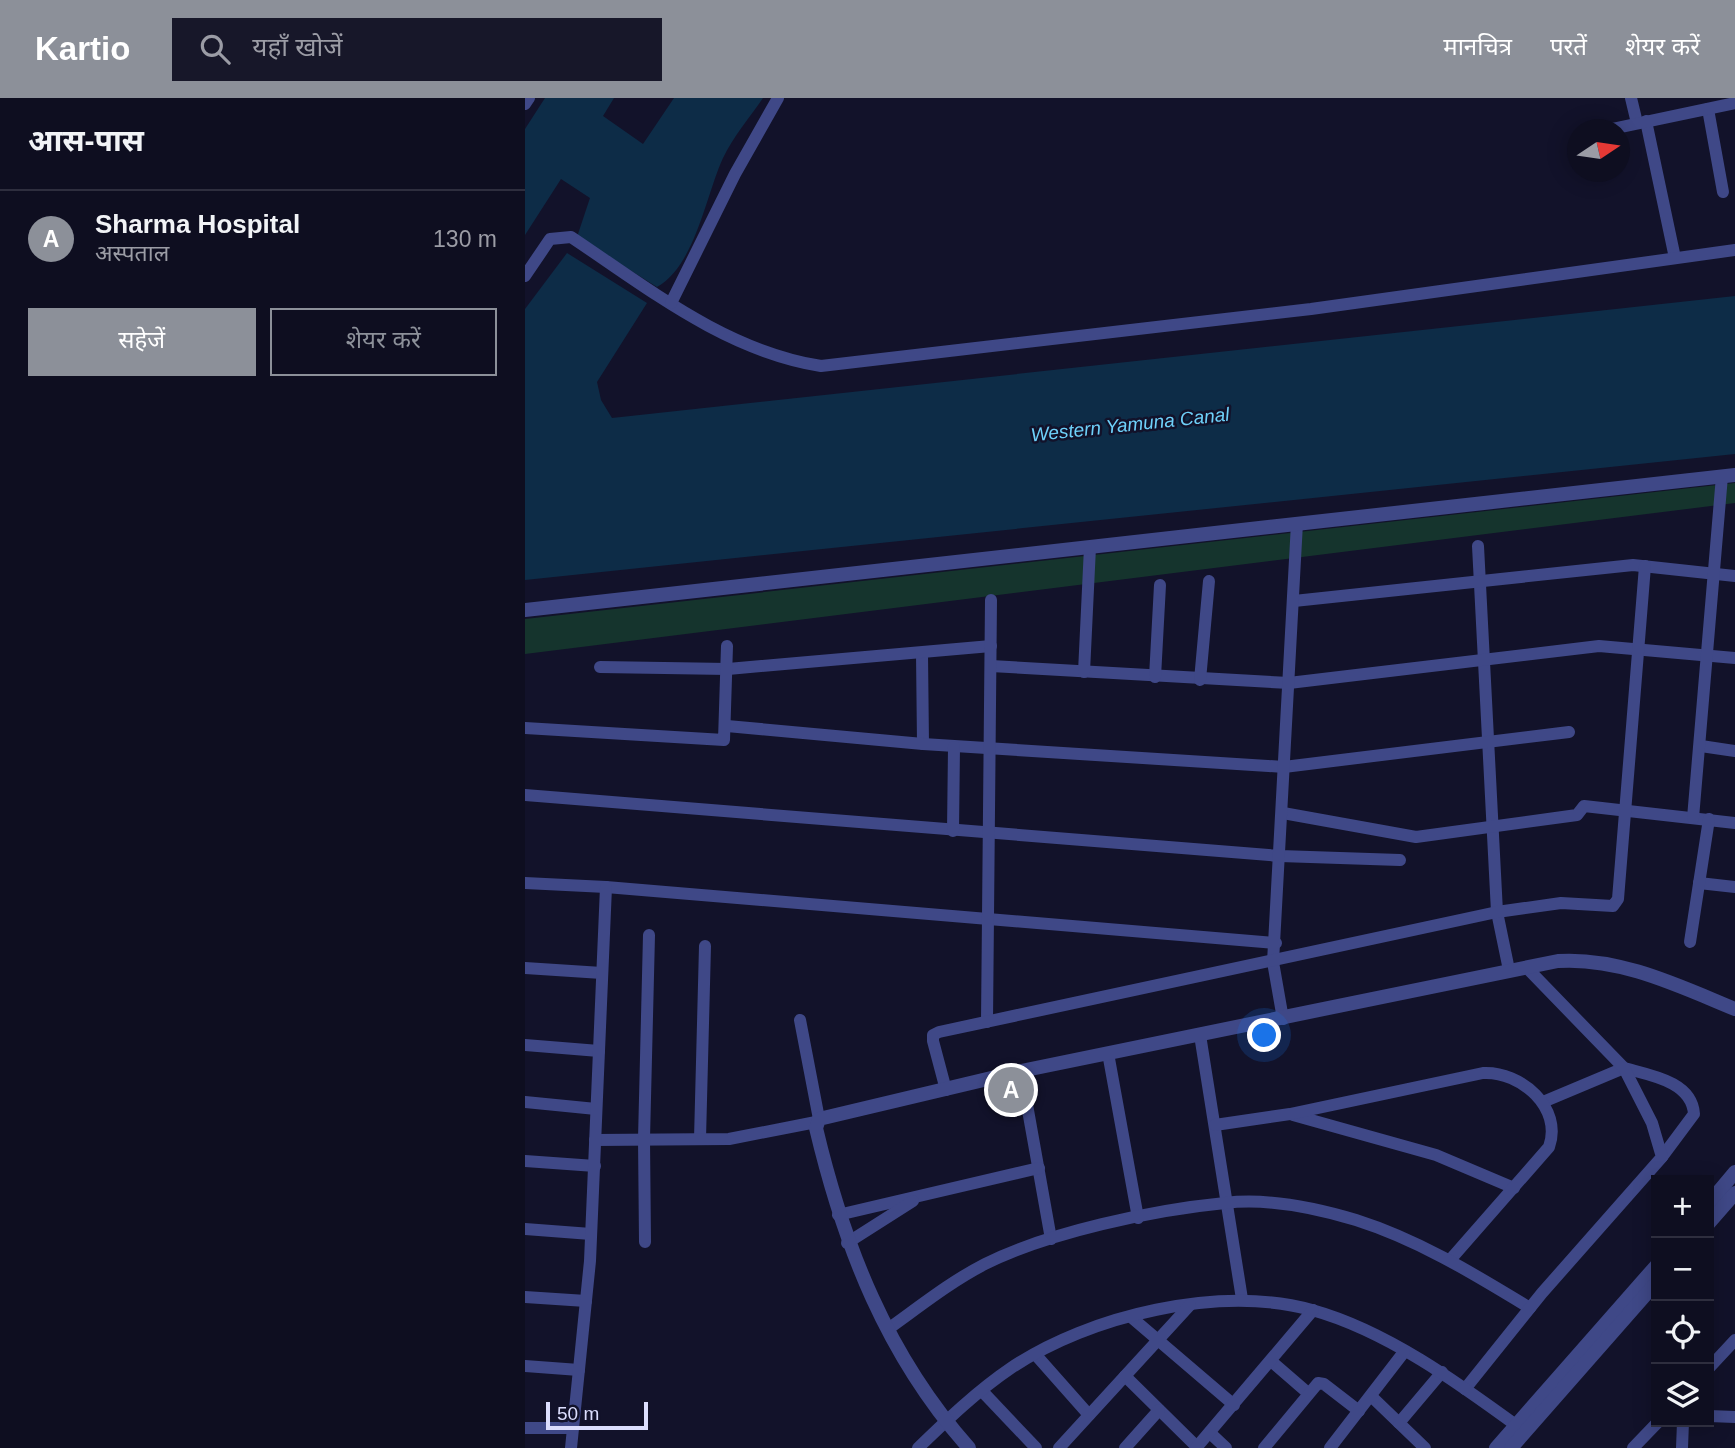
<!DOCTYPE html>
<html lang="hi">
<meta charset="utf-8">
<style>
body{margin:0;font-family:Helvetica,"Noto Sans Devanagari",sans-serif;background:#171729;color:#f1f3f6}
.controls{position:absolute;right:21px;bottom:21px;display:grid;overflow:hidden;border-radius:0px;box-shadow:0 4px 18px #0003}
.controls button{width:63px;height:63px;display:grid;place-items:center;padding:0;border:0;border-bottom:2px solid #2e2e3e;background:#0e0e20;color:#f1f3f6;font:35px sans-serif}
.compass{position:absolute;left:1042px;top:21px;width:63px;height:63px;border-radius:50%;background:#0e0e20;box-shadow:0 4px 18px #0003;rotate:77deg}
.scale{position:absolute;left:21px;bottom:18px;width:102px;box-sizing:border-box;padding-left:7px;border:4px solid #dcdefe;border-top:0;font-size:19px;line-height:24px;white-space:nowrap;color:#dcdefe;-webkit-text-stroke:5px #12122a;paint-order:stroke}
.you{position:absolute;left:740px;top:938px;width:24px;height:24px;margin:-18px;border:5px solid #fff;border-radius:50%;background:#1a73e8;box-shadow:0 0 0 10px #1a73e833}
.badge{display:grid;place-items:center;width:46px;height:46px;border-radius:50%;background:#8c9099;color:#fff;font-size:23px;font-weight:700}
.pin{position:absolute;translate:-50% -50%;border:4px solid #fff;box-shadow:0 2px 7px #0006}
.list{margin:0;padding:0;list-style:none}
h2{display:flex;justify-content:space-between;align-items:center;height:91px;margin:0;padding:0 28px;font-size:30px}
h2 small{font-size:23px;font-weight:400;color:#9b9ca5}
.list li{display:grid;grid-template-columns:46px 1fr auto;gap:21px;align-items:center;box-sizing:border-box;height:98px;padding:0 28px;border-top:2px solid #2e2e3e}
.list b{display:block;font-size:26px;white-space:nowrap}
.list p{margin:0;font-size:23px;white-space:nowrap;color:#9b9ca5}
.list em{font-size:23px;font-style:normal;color:#9b9ca5}
.actions{display:flex;gap:14px;padding:21px 28px}
.actions a{flex:1;padding:16px 0;border:2px solid #8c9099;border-radius:0px;text-align:center;font-size:24px;color:#8c9099}
.actions .main{background:#8c9099;color:#fff}
.icon{flex:none;width:38px;height:38px;fill:none;stroke:currentColor;stroke-width:2;stroke-linecap:round;stroke-linejoin:round}
.map{position:relative;flex:none;width:1210px;height:1350px;overflow:hidden}
header{display:flex;align-items:center;gap:42px;box-sizing:border-box;height:98px;padding:0 35px;background:#8c9099;color:#fff}
header strong{font-size:33px}
nav{display:flex;gap:38px;margin-inline-start:auto;font-size:24px}
.search{width:490px;height:63px;background:#171729;display:flex;align-items:center;gap:18px;box-sizing:border-box;padding:0 24px;border-radius:0px;color:#9b9ca5;font-size:26px}
main{display:flex}
aside{flex:1;background:#0e0e20}
.map>svg:first-child{display:block}
.green{fill:#15342d}
.water{fill:#0d2c47}
.building{fill:#201f4a;stroke:#343275;stroke-width:2}
.lines{fill:none;stroke-linecap:round;stroke-linejoin:round}
.minor{stroke:#3f4887;stroke-width:12}
.tertiary{stroke:#3f4887;stroke-width:14}
.labels{text-anchor:middle;stroke-width:5;stroke-linejoin:round;paint-order:stroke}
.water-label{font-size:19px;font-style:italic;fill:#6ed0f9;stroke:#12122a}
</style>
<header>
<strong>Kartio</strong>
<div class="search"><svg class="icon" aria-label="search" viewBox="0 0 24 24"><circle cx="10" cy="10" r="6"/><path d="M15 15l6 6"/></svg>यहाँ खोजें</div>
<nav><a>मानचित्र</a><a>परतें</a><a>शेयर करें</a></nav>
</header>
<main>
<aside>
<h2>आस-पास<small></small></h2>
<ul class="list">
<li><span class="badge">A</span><div><b>Sharma Hospital</b><p>अस्पताल</p></div><em>130 m</em></li>
</ul>
<div class="actions"><a class="main">सहेजें</a><a>शेयर करें</a></div>
</aside>
<div class="map">
<svg width="1210" height="1350" viewBox="0 0 1210 1350">
<rect width="100%" height="100%" fill="#12122a"/>
<polygon class="green" points="1210,385 1210,405 0,556 0,521"/>
<g class="water">
<path d="M 20,0 L 89,0 L 78,18 L 118,46 L 149,0 L 238,0 C 225,19 208,39 198,60 C 181,97 170,168 132,189 L 52,139 L 65,100 L 36,81 L 0,137 L 0,31 Z"/>
<polygon points="42,155 122,205 72,284 76,302 87,320 1210,198 1210,356 0,482 0,211"/>
</g>
<polygon class="building" points="489,985 491,997 481,999 478,987"/>
<g class="lines">
<g class="minor">
<polyline points="1106,0 1112,25"/>
<polyline points="0,6 4,0"/>
<polyline points="1183,11 1198,94"/>
<polyline points="1121,23 1150,160"/>
<polyline points="1082,32 1210,5"/>
<path d="M 0,178 L 25,141 L 46,139 C 124,191 201,253 296,268 L 786,211 L 1210,152"/>
<polyline points="146,205 210,76 253,0"/>
<polyline points="953,448 972,814 984,872"/>
<polyline points="769,503 1108,467 1210,478"/>
<polyline points="397,556 398,646"/>
<polyline points="466,568 764,585 1074,548 1210,560"/>
<polyline points="75,569 203,571 466,548"/>
<polyline points="559,574 565,449"/>
<polyline points="630,579 635,487"/>
<polyline points="675,582 684,483"/>
<polyline points="202,628 398,646 759,669 1044,634"/>
<polyline points="0,630 199,642 202,548"/>
<polyline points="1176,648 1210,653"/>
<polyline points="0,697 755,758 875,762"/>
<polyline points="758,715 891,739 1052,717 1059,708 1210,725"/>
<polyline points="1168,720 1197,378"/>
<polyline points="428,733 429,649"/>
<polyline points="0,785 81,789 751,845"/>
<polyline points="1174,785 1210,789"/>
<polyline points="1165,844 1184,721"/>
<polyline points="0,870 77,875"/>
<polyline points="758,921 748,864 772,425"/>
<polyline points="275,922 294,1021"/>
<polyline points="462,924 466,502"/>
<polyline points="675,937 717,1201"/>
<polyline points="0,947 74,953"/>
<polyline points="583,955 613,1120"/>
<polyline points="496,973 526,1141"/>
<polyline points="421,992 408,943 408,937 414,934 972,814 1036,805 1088,808 1093,801 1120,468"/>
<polyline points="0,1004 71,1011"/>
<path d="M 1018,1004 L 1099,970 C 1124,977 1167,983 1169,1016 L 1137,1059"/>
<polyline points="768,1017 911,1057 989,1090"/>
<path d="M 690,1027 L 765,1016 L 958,975 C 996,973 1038,1010 1024,1049 L 925,1162"/>
<polyline points="175,1041 180,848"/>
<polyline points="70,1042 204,1041 291,1024"/>
<polyline points="0,1063 70,1068"/>
<polyline points="313,1117 514,1070"/>
<polyline points="0,1131 66,1136"/>
<polyline points="120,1144 119,1041 124,837"/>
<polyline points="322,1145 388,1103"/>
<polyline points="0,1199 61,1203"/>
<polyline points="606,1219 709,1307"/>
<path d="M 363,1231 C 394,1209 425,1184 460,1166 C 524,1134 628,1112 700,1105 C 741,1100 791,1110 831,1122 C 894,1142 949,1176 1005,1210"/>
<polyline points="510,1256 564,1317"/>
<polyline points="746,1263 783,1295"/>
<polyline points="0,1268 54,1272"/>
<polyline points="1184,1270 1210,1242"/>
<polyline points="600,1278 672,1349"/>
<polyline points="940,1291 1017,1195 1137,1059 1127,1025 1099,970 1001,869"/>
<polyline points="457,1293 511,1350"/>
<polyline points="846,1298 900,1350"/>
<polyline points="1184,1318 1210,1319"/>
<polyline points="874,1325 917,1274"/>
<polyline points="0,1330 48,1330"/>
<polyline points="685,1335 701,1350"/>
<polyline points="46,1350 65,1163 81,789"/>
<path d="M 393,1350 C 422,1322 452,1293 486,1270 C 565,1217 694,1187 787,1212 C 863,1233 936,1287 999,1333"/>
<polyline points="534,1350 665,1207"/>
<polyline points="600,1350 634,1312"/>
<polyline points="671,1350 788,1212"/>
<polyline points="739,1350 793,1285 799,1286 834,1313"/>
<polyline points="805,1350 879,1254"/>
<polyline points="1108,1350 1133,1324"/>
<polyline points="1157,1350 1158,1324"/>
</g>
<g class="tertiary">
<polyline points="0,512 1210,377"/>
<polyline points="1184,1105 1210,1074"/>
<polyline points="1184,1125 1210,1095"/>
<path d="M 444,1350 C 362,1258 319,1148 291,1030 L 294,1021 L 496,973 L 1033,863 C 1095,859 1154,888 1210,911"/>
<polyline points="971,1350 1131,1168"/>
<polyline points="986,1350 1131,1185"/>
</g>
</g>
<g class="labels">
<g class="water-label">
<text transform="translate(605 326) rotate(-6)" y="7">Western Yamuna Canal</text>
</g>
</g>
</svg>
<div class="controls">
<button>+</button>
<button>−</button>
<button><svg class="icon" aria-label="locate" viewBox="0 0 24 24"><circle cx="12" cy="12" r="6"/><path d="M12 2v4M12 18v4M2 12h4M18 12h4"/></svg></button>
<button><svg class="icon" aria-label="layers" viewBox="0 0 24 24"><path d="M12 4l9 5-9 5-9-5zM3 14l9 5 9-5"/></svg></button>
</div>
<svg class="compass" viewBox="-18 -18 36 36"><path d="M0-13l5 13h-10z" fill="#e53935"/><path d="M0 13l5-13h-10z" fill="#9b9ca5"/></svg>
<div class="scale">50 m</div>
<div class="you"></div>
<div class="pin badge" style="left:486px;top:992px">A</div>
</div>
</main>
